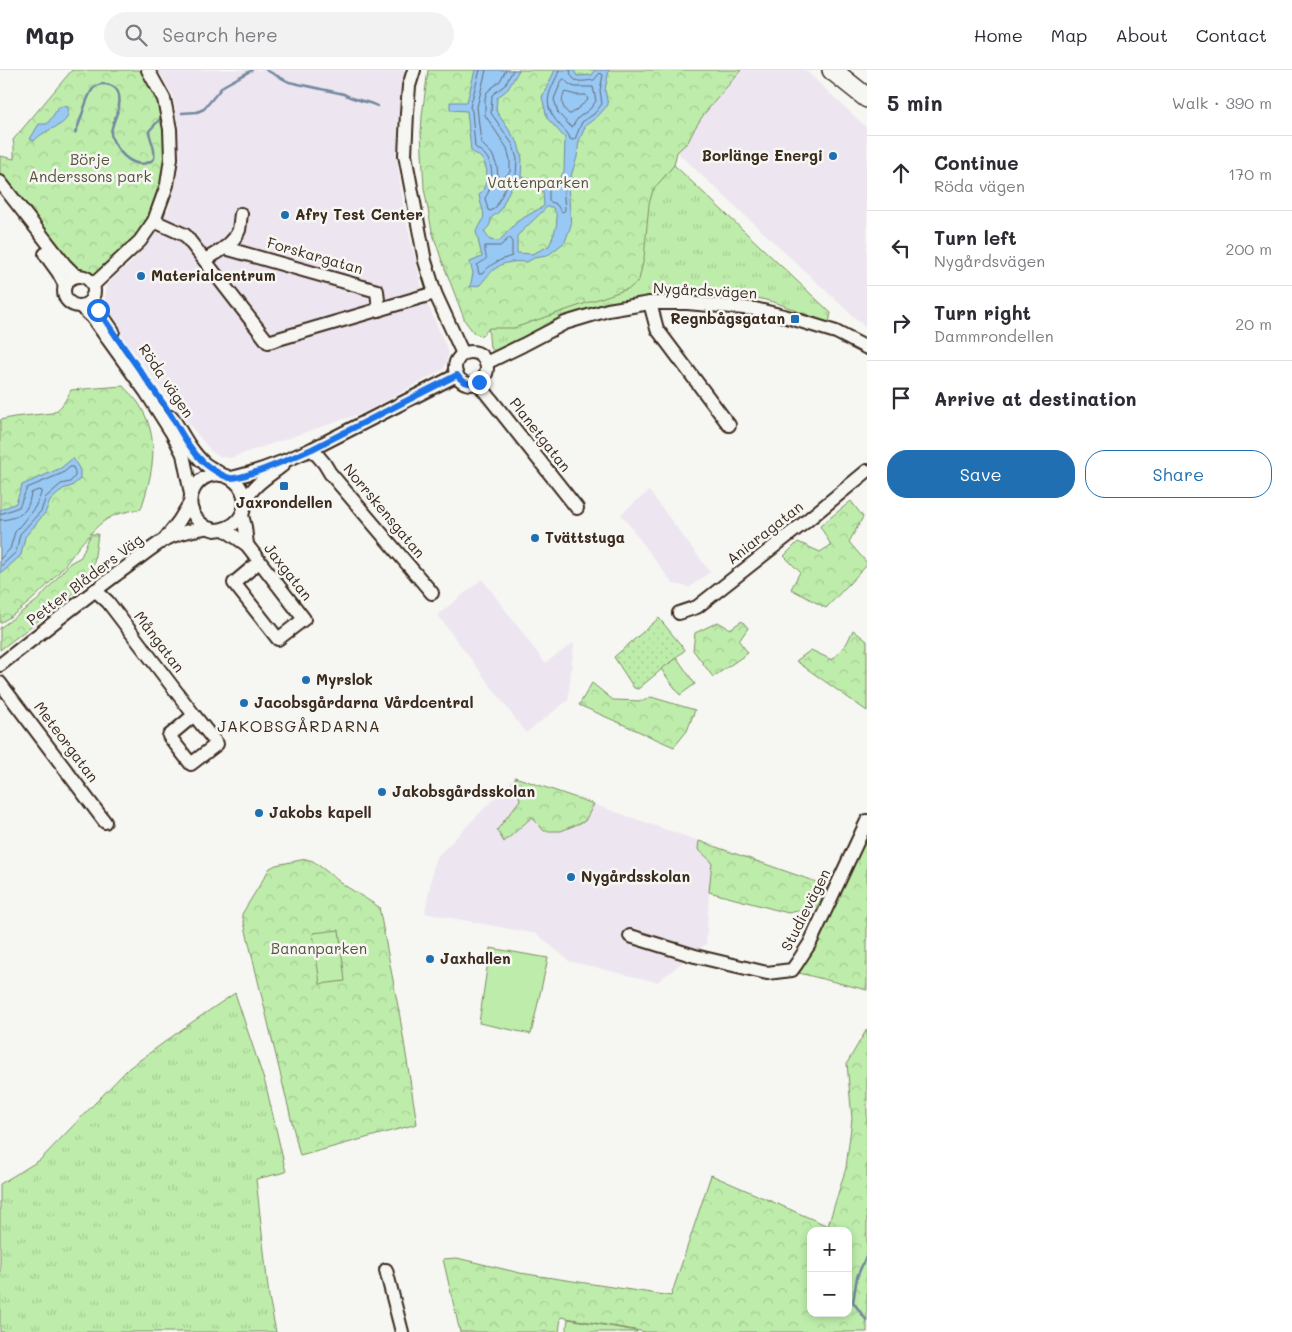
<!DOCTYPE html>
<meta charset="utf-8">
<style>
body{margin:0;font-family:Mali,sans-serif;background:#f2f2f3;color:#2b2b33}
.controls{position:absolute;right:15px;bottom:15px;display:grid;overflow:hidden;border-radius:10px;box-shadow:0 2px 8px #0003}
.controls button{width:45px;height:45px;display:grid;place-items:center;padding:0;border:0;border-bottom:1px solid #e1e1e2;background:#fff;color:#2b2b33;font:25px sans-serif}
.stop{position:absolute;width:15px;height:15px;margin:-11px;border:4px solid #1a73e8;border-radius:50%;background:#fff}
.stop.end{background:#1a73e8;border-color:#fff;box-shadow:0 1px 5px #0008}
.list{margin:0;padding:0;list-style:none}
h2{display:flex;justify-content:space-between;align-items:center;height:65px;margin:0;padding:0 20px;font-size:21px}
h2 small{font-size:16px;font-weight:400;color:#7c7c81}
.list li{display:grid;grid-template-columns:32px 1fr auto;gap:15px;align-items:center;box-sizing:border-box;height:75px;padding:0 20px;border-top:1px solid #e1e1e2}
.list b{display:block;font-size:19px;white-space:nowrap}
.list p{margin:0;font-size:16px;white-space:nowrap;color:#7c7c81}
.list em{font-size:16px;font-style:normal;color:#7c7c81}
.actions{display:flex;gap:10px;padding:15px 20px}
.actions a{flex:1;padding:11px 0;border:1px solid #1f6fb2;border-radius:20px;text-align:center;font-size:18px;color:#1f6fb2}
.actions .main{background:#1f6fb2;color:#fff}
.icon{flex:none;width:28px;height:28px;fill:none;stroke:currentColor;stroke-width:2;stroke-linecap:round;stroke-linejoin:round}
.map{position:relative;flex:none;width:867px;height:1262px;overflow:hidden}
header{display:flex;align-items:center;gap:30px;box-sizing:border-box;height:70px;padding:0 25px;background:#fff;border-bottom:1px solid #e1e1e2}
header strong{font-size:24px}
nav{display:flex;gap:28px;margin-inline-start:auto;font-size:18px}
.search{width:350px;height:45px;background:#f2f2f3;display:flex;align-items:center;gap:12px;box-sizing:border-box;padding:0 18px;border-radius:28px;color:#7c7c81;font-size:19px}
main{display:flex}
aside{flex:1;background:#fff}
.map>svg:first-child{display:block}
.built{fill:#ede5f0}
.grass{fill:url(#grass-tufts);stroke:#7c8c64}
.forest{fill:url(#forest-crowns);stroke:#7c8c64;fill-rule:evenodd}
.garden{fill:url(#garden-dots);stroke:#7c8c64}
.pitch{fill:#beedab;stroke:#7c8c64}
.water{fill:#98c8f4;stroke:#73899e;fill-rule:evenodd}
.lines{fill:none;stroke-linecap:round;stroke-linejoin:round}
.shore{stroke:#606974;stroke-width:1}
.stream{stroke:#73899e;stroke-width:2.5}
.minor-casing{stroke:#3b2a1e;stroke-width:16}
.highway-casing{stroke:#3b2a1e;stroke-width:22}
.minor{stroke:#f6f6f2;stroke-width:12}
.highway{stroke:#f6f6f2;stroke-width:19}
.route{stroke:#1a73e8;stroke-width:6}
.poi-dot{fill:#1f6fb2;stroke:#f6f6f2;stroke-width:2}
.labels{text-anchor:middle;stroke-width:5;stroke-linejoin:round;paint-order:stroke}
.poi-label{font-size:15px;font-weight:bold;fill:#3b2a1e;stroke:#f6f6f2;text-anchor:start}
.park-label{font-size:15px;fill:#55513a;stroke:#f6f6f2}
.street-label{font-size:15px;fill:#3b2a1e;stroke:#f6f6f2}
.neighbourhood-label{font-size:16px;letter-spacing:1px;fill:#3b2a1e;stroke:#f6f6f2}
</style>
<header>
<strong>Map</strong>
<div class="search"><svg class="icon" aria-label="search" viewBox="0 0 24 24"><circle cx="10" cy="10" r="6"/><path d="M15 15l6 6"/></svg>Search here</div>
<nav><a>Home</a><a>Map</a><a>About</a><a>Contact</a></nav>
</header>
<main>
<div class="map">
<svg width="867" height="1262" viewBox="0 0 867 1262">
<defs>
<pattern id="grass-tufts" width="24" height="20" patternUnits="userSpaceOnUse" patternTransform="scale(1.25)"><rect width="24" height="20" fill="#beedab"/><path d="M3 7l-1-3M5 7V3M7 7l1-3M15 17l-1-3M17 17v-4M19 17l1-3" fill="none" stroke="#a4cb93"/></pattern>
<pattern id="forest-crowns" width="20" height="18" patternUnits="userSpaceOnUse" patternTransform="scale(1.25)"><rect width="20" height="18" fill="#beedab"/><path d="M2 6a3 3 0 1 1 6 0M12 15a3 3 0 1 1 6 0" fill="none" stroke="#a4cb93"/></pattern>
<pattern id="garden-dots" width="8" height="8" patternUnits="userSpaceOnUse" patternTransform="scale(1.25)"><rect width="8" height="8" fill="#beedab"/><path d="M2 2h.1M6 6h.1" fill="none" stroke="#a4cb93" stroke-width="1.8" stroke-linecap="round"/></pattern>
</defs>
<rect width="100%" height="100%" fill="#f6f6f2"/>
<filter id="ink" filterUnits="userSpaceOnUse"><feTurbulence type="fractalNoise" baseFrequency=".02" numOctaves="2"/><feDisplacementMap in="SourceGraphic" scale="10" xChannelSelector="R" yChannelSelector="G"/><feConvolveMatrix kernelMatrix="1 2 1 2 8 2 1 2 1" color-interpolation-filters="sRGB"/></filter>
<g filter="url(#ink)">
<g class="built">
<polygon points="158,0 409,0 397,52 397,90 405,146 424,226 449,283 444,299 365,342 230,388 219,386 212,382 174,336 114,255 104,235 107,216 114,207 131,193 147,174 169,139 175,118 179,87 178,55 173,26"/>
<polygon points="741,0 805,0 867,58 867,259 677,82 688,72 695,58 704,44"/>
<polygon points="649,421 710,502 690,517 673,514 621,444"/>
<polygon points="482,509 545,593 574,573 568,630 526,663 438,545"/>
<polygon points="515,707 699,771 698,779 712,792 709,822 706,874 657,912 569,891 537,864 425,843 435,789"/>
</g>
<g class="grass">
<polygon points="674,95 831,243 829,253 777,233 754,227 648,228 530,264 495,281 490,278 486,232"/>
<polygon points="235,923 266,1016 286,1102 256,1109 269,1227 276,1262 0,1262 0,1114 40,1090 129,998 188,955"/>
</g>
<g class="forest">
<polygon points="72,0 148,0 164,29 171,88 154,151 90,210 80,206 0,110 0,86 14,89 14,76 13,70"/>
<polygon points="428,0 741,0 704,44 695,58 688,72 677,82 674,95 653,120 649,134 644,188 639,210 630,218 514,258 489,258 482,266 474,263 465,251 441,188 432,161 424,118 421,63 422,46"/>
<path d="M 123,316 C 128,322 136,329 139,334 C 161,369 153,402 141,439 C 117,443 106,446 90,464 L 98,464 L 94,492 L 87,513 L 0,580 L 0,558 L 38,530 L 70,493 L 81,487 L 90,465 C 81,472 73,485 65,495 C 46,518 26,538 0,553 L 0,350 L 14,347 L 52,343 C 62,339 66,329 71,320 Z"/>
<polygon points="851,431 863,447 849,472 867,493 867,495 826,538 791,519 800,502 784,486 798,472 820,482 831,475 820,456"/>
<polygon points="742,551 748,558 739,571 748,583 713,607 693,580 695,563 718,552 730,559"/>
<polygon points="853,560 867,571 867,641 796,591 811,580 832,590 847,573"/>
<polygon points="592,613 613,630 643,631 651,627 695,640 687,661 674,677 579,635"/>
<polygon points="515,707 594,734 585,751 561,761 544,761 532,747 504,772 497,760 520,730"/>
<polygon points="867,769 867,920 799,903 840,819"/>
<polygon points="699,771 828,816 817,837 788,843 709,822 712,792 698,779"/>
<polygon points="306,789 313,791 344,815 379,837 400,947 417,1054 300,1086 242,844 270,798 276,795"/>
<path d="M 867,959 L 867,1262 L 646,1262 L 561,1247 L 559,1262 L 460,1262 L 443,1189 L 457,1188 L 520,1203 L 671,1226 L 711,1105 L 828,1156 L 846,1098 L 852,1049 L 847,993 ZM 811,1161 L 848,1161 L 848,1243 L 811,1243 Z"/>
</g>
<polygon class="garden" points="659,548 685,580 638,619 634,618 614,587"/>
<g class="pitch">
<polygon points="677,588 695,614 680,625 661,599"/>
<polygon points="339,860 345,911 320,914 313,863"/>
<polygon points="490,878 548,888 531,964 479,953"/>
<polygon points="568,1249 637,1261 637,1262 566,1262"/>
</g>
<g class="water">
<path d="M 475,0 L 519,0 L 508,19 L 497,28 L 496,41 L 518,73 L 522,89 L 521,107 L 550,114 L 560,108 L 564,101 L 565,68 L 547,48 L 542,27 L 555,0 L 574,0 L 577,6 L 592,5 L 595,0 L 609,0 L 605,20 L 608,35 L 597,47 L 586,55 L 579,71 L 577,87 L 568,116 L 571,155 L 565,172 L 547,186 L 534,188 L 527,192 C 502,190 495,196 480,215 L 470,217 L 473,203 L 470,192 L 482,187 L 476,161 C 489,144 482,143 479,125 C 488,117 490,97 481,88 C 478,85 474,83 471,81 L 467,41 L 450,40 L 450,32 L 467,32 ZM 513,113 L 543,121 L 544,136 L 518,151 L 499,171 L 490,170 L 484,161 C 489,158 491,153 491,148 L 500,141 ZM 547,137 L 552,137 C 562,148 554,164 549,176 L 532,184 L 517,183 L 517,166 Z"/>
<path d="M 63,36 L 68,37 C 71,54 55,56 44,63 C 40,65 37,68 34,71 L 30,69 L 39,54 L 47,54 L 59,37 Z"/>
<polygon points="73,388 80,400 80,409 72,416 63,419 50,431 45,443 25,467 21,485 4,501 0,503 0,440 16,433 22,415 61,398"/>
</g>
<g class="lines">
<g class="shore">
<path d="M 480,0 L 470,37 L 472,41 L 475,77 C 478,80 483,82 485,85 C 495,96 493,117 485,128 L 488,140 L 491,141 L 496,137 L 509,111 L 516,106 L 517,89 L 513,75 L 491,43 L 492,25 L 505,15 L 513,0"/>
<polyline points="486,0 477,37 481,73 492,84 497,96 498,109 500,111 510,102 510,90 507,78 485,45 485,28 487,22 500,11 506,0"/>
<path d="M 559,0 L 558,4 C 548,24 542,35 559,54 C 563,59 569,63 570,69 L 573,70 L 575,69 L 582,52 L 594,44 L 602,34 L 600,20 L 603,5 L 600,3 L 594,10 C 582,11 572,15 570,0"/>
<polygon points="564,9 570,15 575,17 593,17 596,31 590,39 578,48 572,57 570,56 558,43 554,29 561,12"/>
<path d="M 565,22 L 576,25 L 586,25 L 588,30 L 571,44 L 569,44 C 562,38 560,30 565,22 Z"/>
<polygon points="560,114 563,116 565,140 563,142 561,141 556,134 549,131 549,120"/>
<path d="M 510,168 L 512,170 L 512,186 C 500,190 491,193 482,204 L 479,204 L 477,195 C 492,186 484,190 485,176 L 500,176 L 508,169 Z"/>
<polyline points="0,444 19,437 27,418 63,403 70,397 73,397 75,402 75,406 70,412 61,414 46,427 41,441 20,464 16,482 0,497"/>
<path d="M 0,450 C 8,450 22,446 26,439 C 29,435 30,428 31,423 L 38,420 L 41,421 L 41,424 L 35,437 L 15,462 L 10,479 L 0,489"/>
</g>
<g class="stream">
<path d="M 266,0 L 289,12 L 344,24 C 355,31 365,30 377,36"/>
<polyline points="182,43 197,42 204,39 223,16 252,0"/>
<path d="M 75,63 C 82,50 84,32 92,20 C 99,10 116,13 119,25 C 122,38 112,51 111,63 C 111,68 114,73 117,77 C 125,90 140,100 154,89 C 156,76 150,72 149,61 L 162,47"/>
<polyline points="867,1184 857,1207 853,1232 867,1251"/>
</g>
<defs>
<g id="minor">
<polyline points="414,0 409,16 407,43 405,85 425,191 435,223 463,284"/>
<polyline points="0,112 65,195 76,206"/>
<polyline points="154,151 185,165 268,272 435,223"/>
<polyline points="225,178 377,221 379,240"/>
<polyline points="45,184 58,202 65,215"/>
<path d="M 205,190 C 218,182 233,175 239,160 C 240,155 240,149 241,144"/>
<circle cx="79" cy="221" r="15"/>
<polyline points="93,215 140,171 154,151 167,115 171,88 170,59 164,29 148,0"/>
<polyline points="92,227 95,235 113,261"/>
<polyline points="650,233 657,259 729,355"/>
<polyline points="80,236 92,247 146,322 172,363 183,384 191,424"/>
<circle cx="471" cy="298" r="16"/>
<polyline points="486,293 523,275 565,253 608,240 650,233 687,233 755,239 784,246 836,262 867,278"/>
<polyline points="479,312 482,318 577,438"/>
<path d="M 172,347 C 182,363 191,382 205,394 C 210,398 217,401 222,405"/>
<polyline points="312,379 324,393 330,403 432,523"/>
<path d="M 231,408 C 259,402 286,391 312,379 L 457,305"/>
<path d="M 245,434 C 250,416 269,406 283,395"/>
<polyline points="242,445 245,457 247,475"/>
<polyline points="224,459 247,475 304,549 278,569 234,513 259,492"/>
<polyline points="165,469 179,451 190,433"/>
<polyline points="95,520 108,532 194,645 169,666 191,694 217,674 194,645"/>
<polyline points="679,543 697,537 804,453 867,401"/>
<path d="M 0,595 C 39,564 78,533 117,504 C 133,493 148,480 164,470 C 175,464 191,460 204,458 C 208,457 211,459 215,460 C 223,460 233,456 238,450 C 250,436 245,416 230,408 C 200,392 172,436 206,457"/>
<polyline points="0,613 105,752"/>
<polyline points="630,866 695,886 767,903 792,900 797,893 810,873 867,751"/>
<polyline points="386,1200 402,1262"/>
</g>
<polyline id="highway" points="832,0 867,28"/>
</defs>
<use href="#minor" class="minor-casing"/>
<use href="#highway" class="highway-casing"/>
<use href="#minor" class="minor"/>
<use href="#highway" class="highway"/>
</g>
</g>
<g class="lines" filter="url(#ink)">
<path class="route" d="M 98,240 C 119,271 141,302 163,333 C 177,353 186,376 204,393 C 210,398 222,406 230,408 C 243,410 298,385 312,379 L 457,305 C 463,313 469,315 479,312"/>
</g>
<g class="poi-dot">
<circle cx="833" cy="86" r="5"/>
<circle cx="285" cy="145" r="5"/>
<circle cx="141" cy="206" r="5"/>
<rect x="790" y="244" width="10" height="10" rx="2.5"/>
<rect x="279" y="411" width="10" height="10" rx="2.5"/>
<circle cx="535" cy="468" r="5"/>
<circle cx="306" cy="610" r="5"/>
<circle cx="244" cy="633" r="5"/>
<circle cx="382" cy="722" r="5"/>
<circle cx="259" cy="743" r="5"/>
<circle cx="571" cy="807" r="5"/>
<circle cx="430" cy="889" r="5"/>
</g>
<g class="labels">
<g class="poi-label">
<text x="823" y="91" text-anchor="end">Borlänge Energi</text>
<text x="295" y="150">Afry Test Center</text>
<text x="151" y="211">Materialcentrum</text>
<text x="785" y="254" text-anchor="end">Regnbågsgatan</text>
<text x="284" y="438" text-anchor="middle">Jaxrondellen</text>
<text x="545" y="473">Tvättstuga</text>
<text x="316" y="615">Myrslok</text>
<text x="254" y="638">Jacobsgårdarna Vårdcentral</text>
<text x="392" y="727">Jakobsgårdsskolan</text>
<text x="269" y="748">Jakobs kapell</text>
<text x="581" y="812">Nygårdsskolan</text>
<text x="440" y="894">Jaxhallen</text>
</g>
<g class="park-label">
<text x="90" y="95">Börje<tspan x="90" dy="17">Anderssons park</tspan></text>
<text x="538" y="118">Vattenparken</text>
<text x="319" y="884">Bananparken</text>
</g>
<g class="street-label">
<text transform="translate(315 186) rotate(16)" y="5">Forskargatan</text>
<text transform="translate(705 221) rotate(3)" y="5">Nygårdsvägen</text>
<text transform="translate(166 311) rotate(56)" y="5">Röda vägen</text>
<text transform="translate(540 365) rotate(52)" y="5">Planetgatan</text>
<text transform="translate(384 441) rotate(50)" y="5">Norrskensgatan</text>
<text transform="translate(765 463) rotate(-38)" y="5">Aniaragatan</text>
<text transform="translate(288 502) rotate(52)" y="5">Jaxgatan</text>
<text transform="translate(85 510) rotate(-37)" y="5">Petter Blåders Väg</text>
<text transform="translate(159 572) rotate(53)" y="5">Mångatan</text>
<text transform="translate(66 672) rotate(53)" y="5">Meteorgatan</text>
<text transform="translate(806 840) rotate(-63)" y="5">Studievägen</text>
</g>
<g class="neighbourhood-label">
<text x="299" y="662">JAKOBSGÅRDARNA</text>
</g>
</g>
</svg>
<div class="controls">
<button>+</button>
<button>−</button>
</div>
<div class="stop" style="left:98px;top:240px"></div>
<div class="stop end" style="left:479px;top:312px"></div>
</div>
<aside>
<h2>5 min<small>Walk · 390 m</small></h2>
<ul class="list">
<li><svg class="icon" aria-label="ahead" viewBox="0 0 24 24"><path d="M12 20V5M6 11l6-6 6 6"/></svg><div><b>Continue</b><p>Röda vägen</p></div><em>170 m</em></li>
<li><svg class="icon" aria-label="left" viewBox="0 0 24 24"><path d="M17 20v-9H6M10 6l-5 5 5 5"/></svg><div><b>Turn left</b><p>Nygårdsvägen</p></div><em>200 m</em></li>
<li><svg class="icon" aria-label="right" viewBox="0 0 24 24"><path d="M7 20v-9h11M14 6l5 5-5 5"/></svg><div><b>Turn right</b><p>Dammrondellen</p></div><em>20 m</em></li>
<li><svg class="icon" aria-label="arrive" viewBox="0 0 24 24"><path d="M6 21V4h12l-3 4 3 4H6"/></svg><div><b>Arrive at destination</b></div></li>
</ul>
<div class="actions"><a class="main">Save</a><a>Share</a></div>
</aside>
</main>
